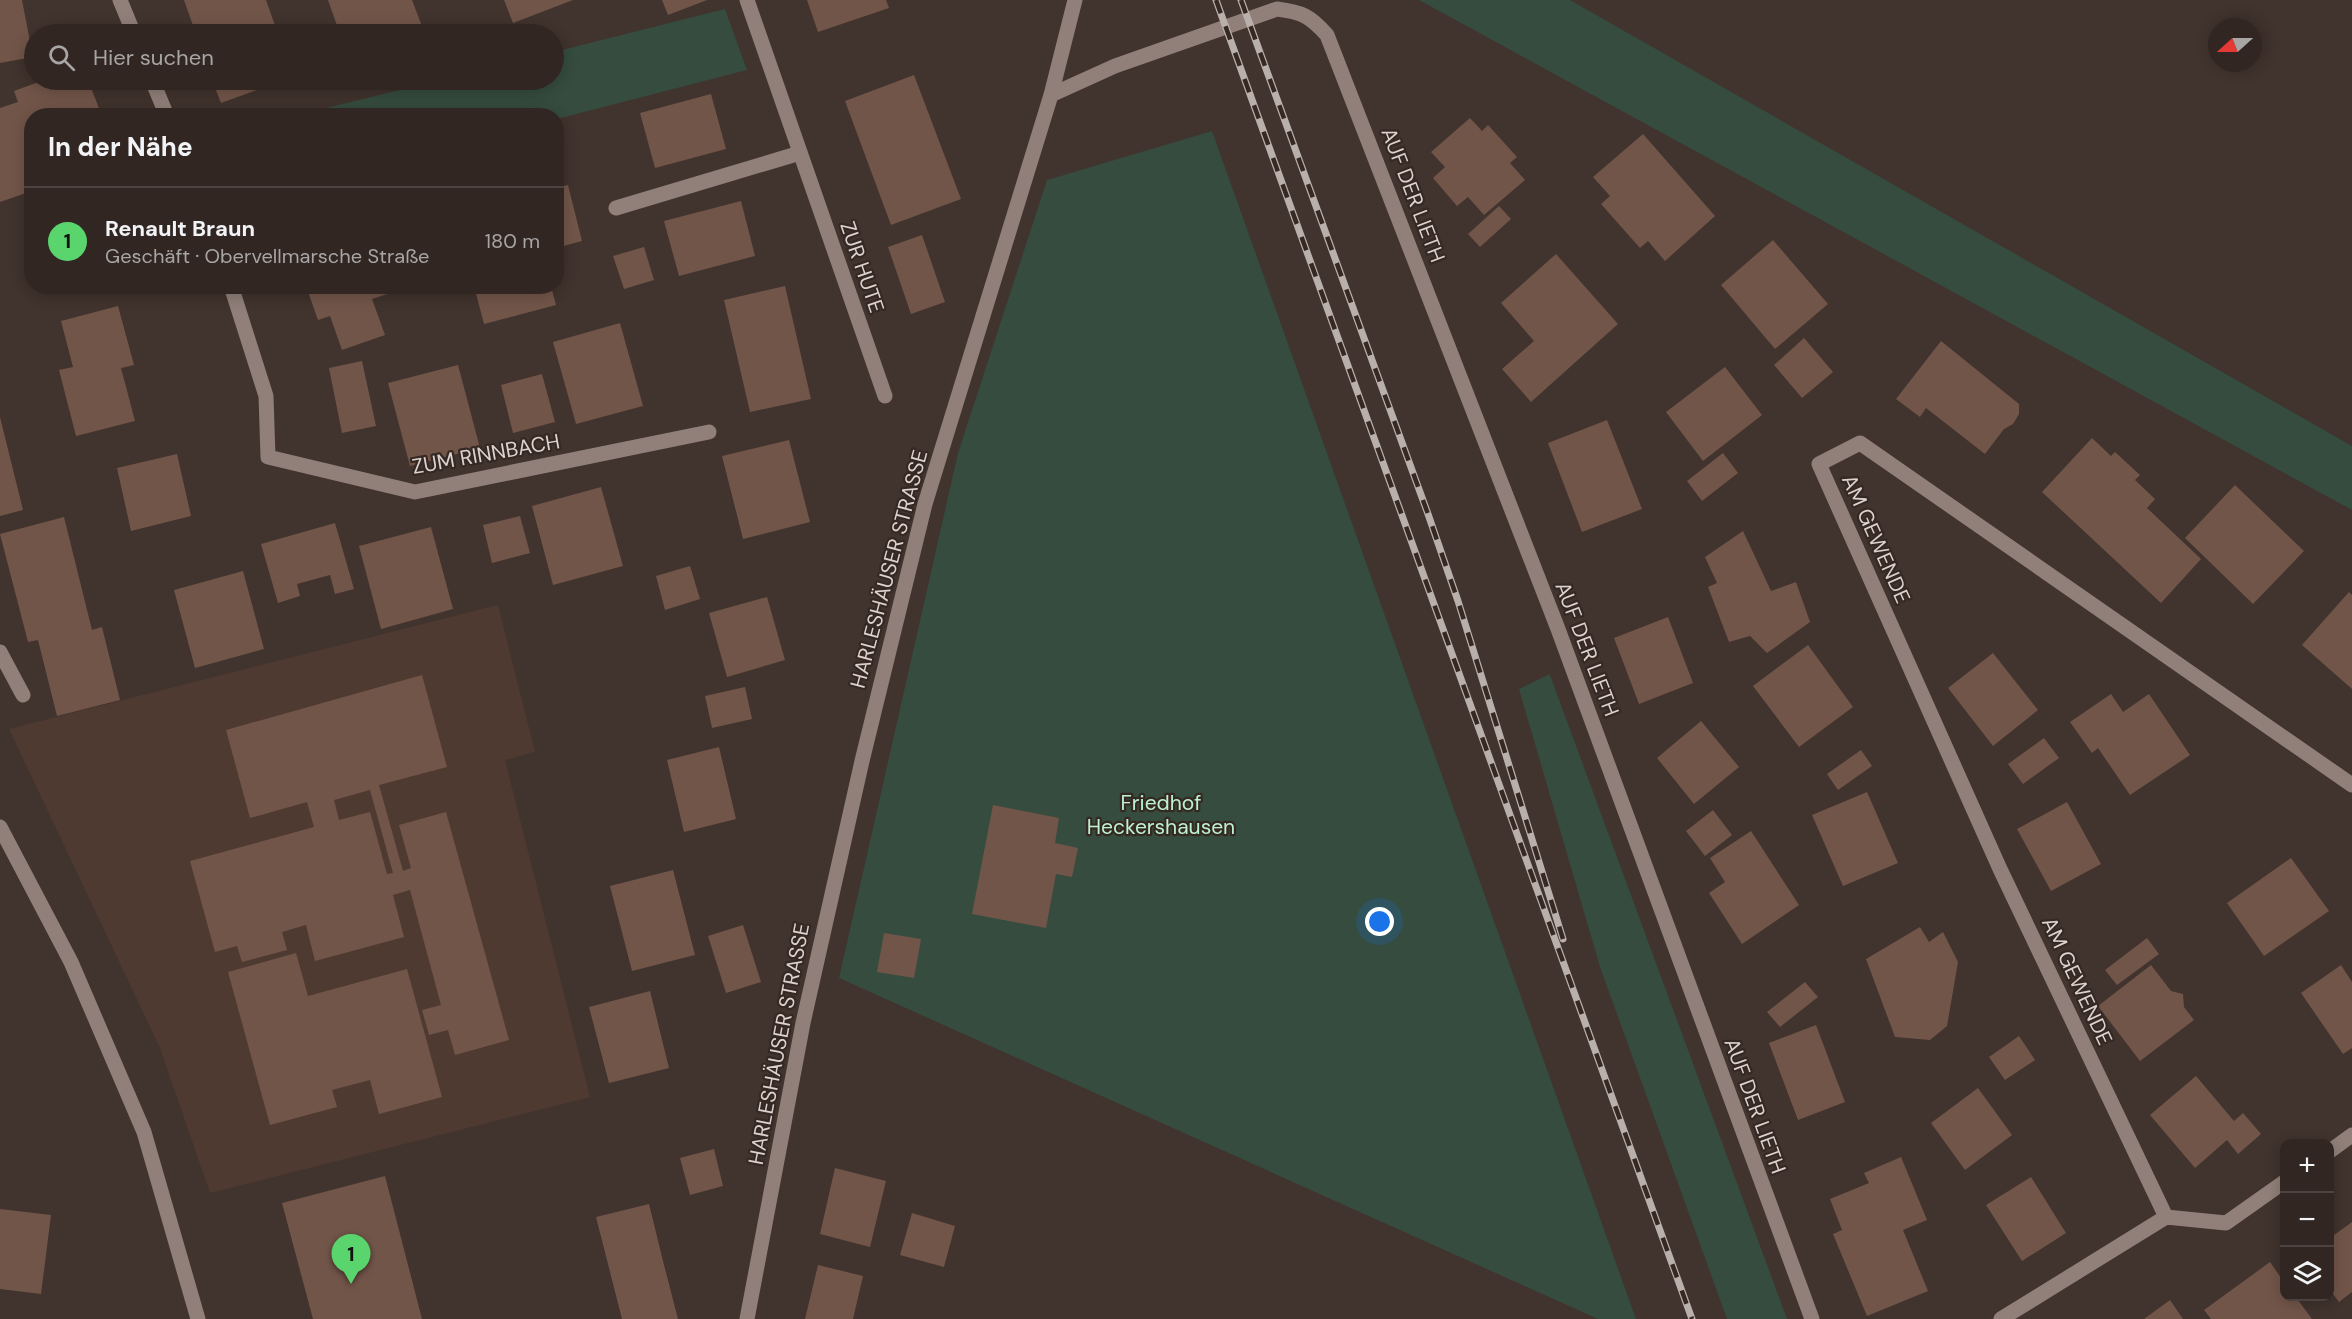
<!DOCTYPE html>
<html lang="de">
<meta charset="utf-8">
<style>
body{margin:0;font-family:"DM Sans",sans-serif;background:#3d322f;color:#f1f3f6}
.controls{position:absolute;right:18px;bottom:18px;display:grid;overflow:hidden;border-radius:12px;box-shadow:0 3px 15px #0003}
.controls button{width:54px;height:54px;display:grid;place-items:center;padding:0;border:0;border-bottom:2px solid #4c4340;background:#312622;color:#f1f3f6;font:30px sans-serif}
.compass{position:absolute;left:2208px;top:18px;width:54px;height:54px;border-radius:50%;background:#312622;box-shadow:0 3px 15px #0003;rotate:249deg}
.you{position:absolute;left:1380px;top:922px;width:21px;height:21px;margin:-15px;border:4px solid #fff;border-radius:50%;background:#1a73e8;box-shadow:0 0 0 9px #1a73e833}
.badge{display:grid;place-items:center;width:39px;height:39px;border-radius:50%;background:#5ad56e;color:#111;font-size:20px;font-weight:700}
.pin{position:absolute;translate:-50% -50px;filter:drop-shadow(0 2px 3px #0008)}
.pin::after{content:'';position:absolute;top:32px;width:21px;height:18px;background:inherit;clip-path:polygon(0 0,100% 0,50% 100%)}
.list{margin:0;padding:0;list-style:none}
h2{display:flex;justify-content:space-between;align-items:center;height:78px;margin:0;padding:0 24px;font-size:26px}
h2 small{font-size:20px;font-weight:400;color:#a8a5a5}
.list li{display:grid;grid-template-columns:39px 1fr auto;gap:18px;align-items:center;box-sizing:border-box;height:108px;padding:0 24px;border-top:2px solid #4c4340}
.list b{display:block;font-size:22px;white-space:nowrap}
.list p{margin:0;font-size:20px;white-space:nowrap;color:#a8a5a5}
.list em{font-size:20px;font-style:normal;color:#a8a5a5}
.icon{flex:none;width:33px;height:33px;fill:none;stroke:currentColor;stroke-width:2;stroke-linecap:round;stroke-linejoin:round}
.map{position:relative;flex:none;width:2352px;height:1319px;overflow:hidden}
.search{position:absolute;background:#312622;box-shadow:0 3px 15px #0003;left:24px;top:24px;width:540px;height:66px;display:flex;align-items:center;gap:15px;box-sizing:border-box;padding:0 21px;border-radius:33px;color:#a8a5a5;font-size:22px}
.panel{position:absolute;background:#312622;box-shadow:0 3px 15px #0003;left:24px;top:108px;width:540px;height:186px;border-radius:24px}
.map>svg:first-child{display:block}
.built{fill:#4f3a32}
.green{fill:#354c3e}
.building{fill:#725549;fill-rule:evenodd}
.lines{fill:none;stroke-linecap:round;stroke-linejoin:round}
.minor{stroke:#908079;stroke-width:15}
.tertiary{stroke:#908079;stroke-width:15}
.rail-casing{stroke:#bab0ab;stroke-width:7}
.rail{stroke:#362924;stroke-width:4.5;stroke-dasharray:14;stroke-linecap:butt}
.labels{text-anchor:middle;stroke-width:4.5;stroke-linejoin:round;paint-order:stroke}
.street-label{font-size:21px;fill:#dcd3cf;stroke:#362924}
.park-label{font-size:21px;fill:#bbf3d0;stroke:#362924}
</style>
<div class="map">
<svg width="2352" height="1319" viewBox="0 0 2352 1319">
<rect width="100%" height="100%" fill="#41332d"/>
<polygon class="built" points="498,605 535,752 505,760 590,1097 210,1193 160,1048 9,729"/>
<g class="green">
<polygon points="1419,0 1570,0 2352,446 2352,510"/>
<polygon points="725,9 747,70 557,119 556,116 297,115 441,80 554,80 554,52"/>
<polygon points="1212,131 1636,1319 1598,1319 839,978 958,453 1047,180"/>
<polygon points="1550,674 1550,675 1787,1319 1727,1319 1600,967 1519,689"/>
</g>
<g class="building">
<polygon points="0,0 22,0 33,57 0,63"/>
<polygon points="184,0 266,0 278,34 196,34"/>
<polygon points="328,0 412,0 425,34 340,34"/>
<polygon points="504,0 573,0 513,23"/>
<polygon points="662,0 707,0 668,15"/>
<polygon points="807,0 886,0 889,8 818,32"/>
<polygon points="914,75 961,199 891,225 845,101"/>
<polygon points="44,80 88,80 102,116 32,116 32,191 0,202 0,108 18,102 14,91"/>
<polygon points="212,80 284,80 221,103"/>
<polygon points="711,94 726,149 655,168 640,113"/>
<polygon points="1470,118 1482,131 1488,125 1517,157 1510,163 1525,180 1484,215 1468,197 1457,206 1433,178 1445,167 1431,152"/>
<polygon points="1643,134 1715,216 1665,261 1648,241 1640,248 1601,204 1610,196 1593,177"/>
<polygon points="568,185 582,241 556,248 556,188"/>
<polygon points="741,201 755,256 679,276 664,221"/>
<polygon points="1499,206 1511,219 1480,247 1468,234"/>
<polygon points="922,235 945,302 911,314 888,247"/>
<polygon points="1773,240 1828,304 1775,349 1721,285"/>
<polygon points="644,247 654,280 624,289 613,256"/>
<polygon points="1556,254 1618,324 1531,402 1502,369 1534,341 1501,303"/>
<polygon points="306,286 388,286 390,293 372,299 385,335 342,350 330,316 318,320"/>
<polygon points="474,286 551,286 556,305 484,324"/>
<polygon points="785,286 811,399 750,412 724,300"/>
<polygon points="118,306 134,365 121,368 135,421 76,436 59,370 73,367 61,321"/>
<polygon points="620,323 643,406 576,424 553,342"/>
<polygon points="1804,338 1833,372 1802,398 1774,365"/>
<polygon points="1941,341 2019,404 2019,414 2013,424 2004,429 1985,454 1926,408 1920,417 1896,399"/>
<polygon points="362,361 376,426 342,433 329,368"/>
<polygon points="458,365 480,448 410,466 388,383"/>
<polygon points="1725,367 1762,415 1703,461 1666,412"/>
<polygon points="542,374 555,422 513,433 501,385"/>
<polygon points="0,417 23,510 0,516"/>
<polygon points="1607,420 1642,509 1582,532 1548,443"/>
<polygon points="2092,438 2111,456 2115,452 2140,475 2135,480 2155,499 2147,508 2201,559 2161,603 2042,492"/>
<polygon points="789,440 810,522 743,539 722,456"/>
<polygon points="1723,453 1738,473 1702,501 1687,481"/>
<polygon points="177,454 191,516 131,531 117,468"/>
<polygon points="2235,485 2304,551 2253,604 2185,538"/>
<polygon points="601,487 623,566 553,585 532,506"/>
<polygon points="520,516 530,553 492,563 483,525"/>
<polygon points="64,517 92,630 102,627 120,700 57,716 38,640 28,642 0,534"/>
<polygon points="335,523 354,589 335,594 330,575 297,584 300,596 278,603 261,544"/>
<polygon points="431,527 453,609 381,629 359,546"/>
<polygon points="1743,531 1771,591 1796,582 1810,622 1767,653 1750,636 1729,642 1708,587 1717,583 1705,557"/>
<polygon points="690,566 700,599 665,610 656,576"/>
<polygon points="243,571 264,649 195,668 174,590"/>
<polygon points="2349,592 2352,595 2352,689 2302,645"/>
<polygon points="767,597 785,660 727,677 709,613"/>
<polygon points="1668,617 1693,683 1639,704 1614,638"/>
<polygon points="1808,645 1853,707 1799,747 1753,686"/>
<polygon points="1993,653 2038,710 1993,746 1948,688"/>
<path d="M 422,675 L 447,767 L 379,785 L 403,871 L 411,868 L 399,825 L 446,812 L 509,1040 L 455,1055 L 448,1030 L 429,1035 L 422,1010 L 441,1005 L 410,890 L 393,895 L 404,937 L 315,961 L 306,925 L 282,932 L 287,950 L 242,962 L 237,946 L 215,952 L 190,861 L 314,827 L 307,802 L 250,818 L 226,730 ZM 370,790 L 393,873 L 387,874 L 370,812 L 339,820 L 334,800 Z"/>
<polygon points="745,687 752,719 712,728 705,696"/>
<polygon points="2111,694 2123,712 2149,694 2190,755 2130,795 2098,748 2092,753 2070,722"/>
<polygon points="1701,721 1739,767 1694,804 1657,758"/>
<polygon points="2044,738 2059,758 2023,784 2008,764"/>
<polygon points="719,747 736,819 684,832 667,760"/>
<polygon points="1861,750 1872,766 1838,790 1827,774"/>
<polygon points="1867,792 1898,863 1843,886 1812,815"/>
<polygon points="2067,802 2101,864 2051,891 2017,829"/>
<polygon points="993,805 1059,818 1055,843 1078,848 1072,877 1056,874 1046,928 972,914"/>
<polygon points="1713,810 1732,835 1705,856 1686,831"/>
<polygon points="1751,831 1799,905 1742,944 1709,893 1725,882 1710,858"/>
<polygon points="2291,858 2329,911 2264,956 2227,903"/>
<polygon points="673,870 695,955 632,971 610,886"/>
<polygon points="743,925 761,982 726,993 708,936"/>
<polygon points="1920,927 1929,942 1943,932 1958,962 1947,1026 1930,1040 1895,1037 1866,959"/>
<polygon points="884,933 921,939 914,978 877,972"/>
<polygon points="2147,938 2159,954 2117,985 2105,970"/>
<polygon points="296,953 308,996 407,969 442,1097 379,1114 370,1080 332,1090 337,1107 270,1125 228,972"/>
<polygon points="2151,965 2171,991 2183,994 2184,1007 2194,1020 2140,1061 2098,1006"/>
<polygon points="2341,965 2352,982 2352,1048 2343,1054 2301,993"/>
<polygon points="1805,982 1818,997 1780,1027 1767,1012"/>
<polygon points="650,991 669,1068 609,1083 589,1007"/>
<polygon points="1816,1025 1845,1102 1798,1120 1769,1043"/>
<polygon points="2019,1036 2035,1060 2005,1080 1989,1057"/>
<polygon points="2196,1076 2234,1121 2243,1113 2261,1134 2238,1154 2227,1140 2195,1168 2150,1115"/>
<polygon points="1978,1088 2012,1135 1965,1170 1931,1123"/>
<polygon points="714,1149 723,1186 690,1195 680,1158"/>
<polygon points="1901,1157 1927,1220 1903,1230 1928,1291 1867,1316 1833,1234 1842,1230 1830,1199 1869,1183 1864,1173"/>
<polygon points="835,1168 886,1181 870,1247 820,1234"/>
<polygon points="385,1176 422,1319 313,1319 282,1203"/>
<polygon points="2031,1177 2066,1233 2022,1261 1986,1205"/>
<polygon points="649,1204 663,1261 678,1319 622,1319 596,1217"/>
<polygon points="0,1209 51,1215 41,1294 0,1289"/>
<polygon points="912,1213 955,1226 944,1267 900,1255"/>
<polygon points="2352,1222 2352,1292 2339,1302 2330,1290 2330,1238"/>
<polygon points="2270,1262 2284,1282 2284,1296 2295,1296 2312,1319 2211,1319 2204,1310"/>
<polygon points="818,1265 863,1276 853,1319 805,1319"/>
<polygon points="2170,1300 2183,1319 2144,1319"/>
</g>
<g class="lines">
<g class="minor">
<polyline points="120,0 134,34"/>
<polyline points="747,0 885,396"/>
<polyline points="152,80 167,116"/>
<polyline points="1051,95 1075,0"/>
<polyline points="616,208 800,153"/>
<polyline points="231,286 266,396 268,457 415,492 709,432"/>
<polyline points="0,652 23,695"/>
<polyline points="2330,1151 2352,1135"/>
<polyline points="2166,1217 2000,869 1819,464 1860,443 2352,785"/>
<path d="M 747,1319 L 803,1023 L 862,761 L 925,504 L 1051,95 L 1115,66 L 1277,9 C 1302,12 1310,16 1327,35 L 1558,629 L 1812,1319"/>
<polyline points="2001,1319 2166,1217 2226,1223 2284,1182"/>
</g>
<polyline class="tertiary" points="0,827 71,962 144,1132 198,1319"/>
<defs>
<g id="rail">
<polyline points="1216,0 1692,1319"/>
<polyline points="1241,0 1428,514 1458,601 1563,939"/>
</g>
</defs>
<use href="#rail" class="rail-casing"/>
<use href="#rail" class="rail"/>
</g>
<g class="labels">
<g class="street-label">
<text transform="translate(1413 195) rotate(69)" y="7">AUF DER LIETH</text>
<text transform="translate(862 267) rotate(71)" y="7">ZUR HUTE</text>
<text transform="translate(486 454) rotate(-10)" y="7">ZUM RINNBACH</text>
<text transform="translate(1876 539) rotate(66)" y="7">AM GEWENDE</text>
<text transform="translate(889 569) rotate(-75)" y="7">HARLESHÄUSER STRASSE</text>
<text transform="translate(1587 649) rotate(69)" y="7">AUF DER LIETH</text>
<text transform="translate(2077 981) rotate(65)" y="7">AM GEWENDE</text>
<text transform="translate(779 1044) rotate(-79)" y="7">HARLESHÄUSER STRASSE</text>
<text transform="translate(1755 1106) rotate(70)" y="7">AUF DER LIETH</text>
</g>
<g class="park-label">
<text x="1161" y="810">Friedhof<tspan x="1161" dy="24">Heckershausen</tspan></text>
</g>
</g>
</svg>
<div class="controls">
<button>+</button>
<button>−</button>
<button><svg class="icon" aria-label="layers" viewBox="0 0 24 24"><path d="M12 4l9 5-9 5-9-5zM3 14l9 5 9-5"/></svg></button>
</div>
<svg class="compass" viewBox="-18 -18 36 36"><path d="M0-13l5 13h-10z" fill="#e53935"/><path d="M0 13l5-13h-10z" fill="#a8a5a5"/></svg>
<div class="you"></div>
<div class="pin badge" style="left:351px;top:1284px">1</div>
<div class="search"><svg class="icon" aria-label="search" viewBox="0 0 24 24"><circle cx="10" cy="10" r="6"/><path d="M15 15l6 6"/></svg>Hier suchen</div>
<section class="panel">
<h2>In der Nähe<small></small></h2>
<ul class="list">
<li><span class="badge">1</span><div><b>Renault Braun</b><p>Geschäft · Obervellmarsche Straße</p></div><em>180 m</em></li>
</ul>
</section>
</div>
